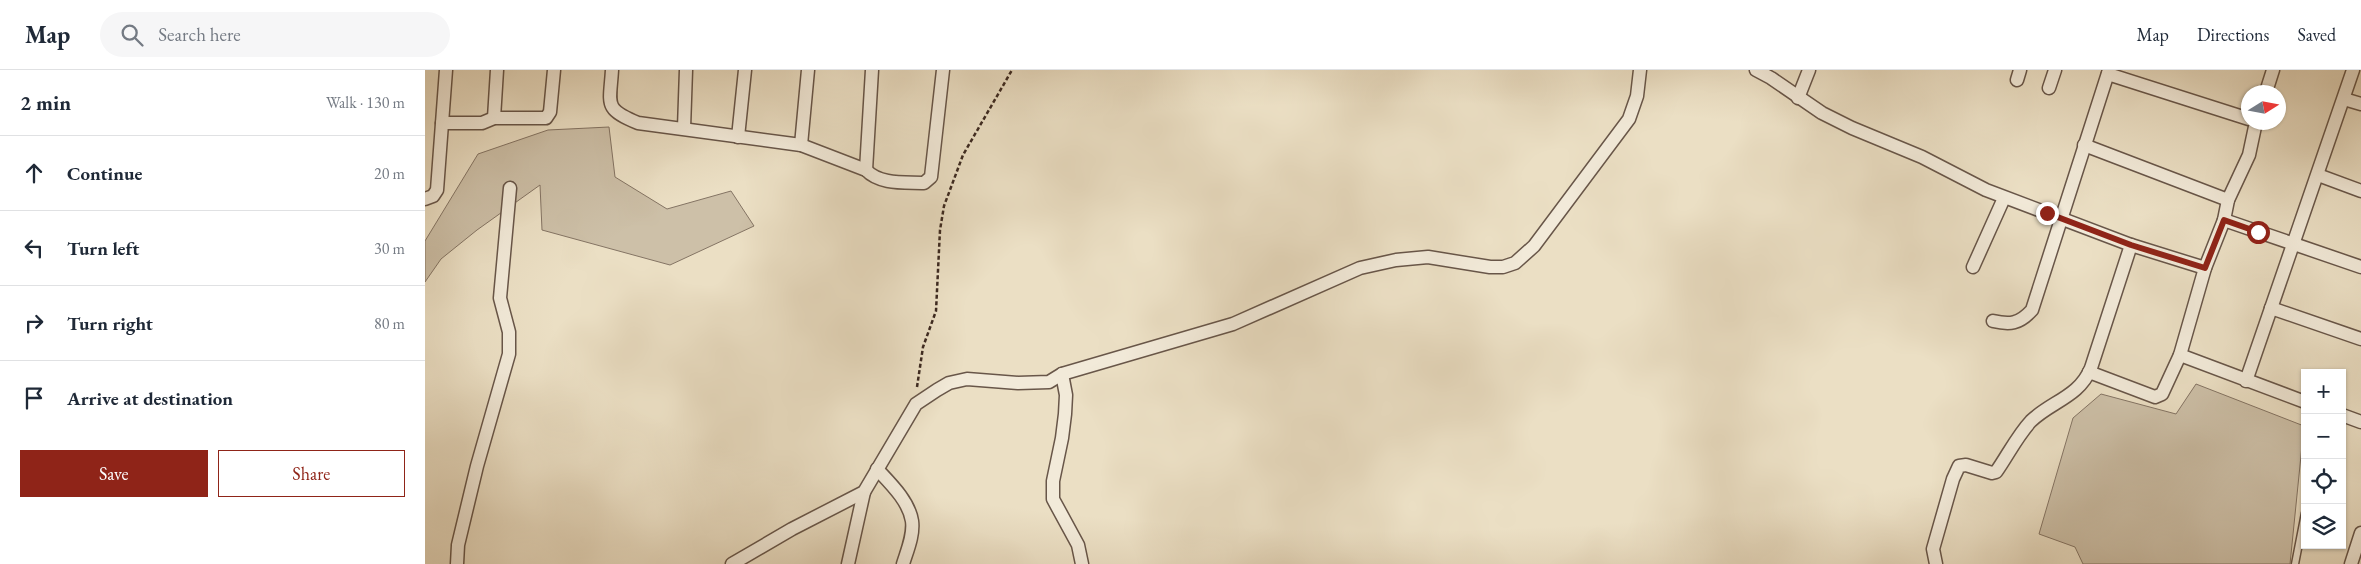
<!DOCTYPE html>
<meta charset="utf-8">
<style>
body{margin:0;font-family:"EB Garamond",serif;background:#f6f6f7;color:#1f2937}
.controls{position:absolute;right:15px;bottom:15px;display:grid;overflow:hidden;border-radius:0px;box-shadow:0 1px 4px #0004}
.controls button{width:45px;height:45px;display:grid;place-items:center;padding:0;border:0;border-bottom:1px solid #e0e1e3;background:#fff;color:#1f2937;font:25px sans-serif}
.compass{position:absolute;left:1816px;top:15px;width:45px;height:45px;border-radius:50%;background:#fff;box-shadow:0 1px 4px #0004;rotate:79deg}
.stop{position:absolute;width:15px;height:15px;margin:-11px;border:4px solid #8f2418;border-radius:50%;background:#fff}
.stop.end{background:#8f2418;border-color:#fff;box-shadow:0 1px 5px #0008}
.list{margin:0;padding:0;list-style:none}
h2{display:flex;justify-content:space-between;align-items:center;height:65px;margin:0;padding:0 20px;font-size:21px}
h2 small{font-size:16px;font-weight:400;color:#747a83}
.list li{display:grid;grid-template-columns:32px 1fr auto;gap:15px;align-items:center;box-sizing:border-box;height:75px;padding:0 20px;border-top:1px solid #e0e1e3}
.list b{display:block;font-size:19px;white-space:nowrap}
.list em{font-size:16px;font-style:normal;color:#747a83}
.actions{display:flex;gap:10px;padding:15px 20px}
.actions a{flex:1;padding:11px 0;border:1px solid #8f2418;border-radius:0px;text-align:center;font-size:18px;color:#8f2418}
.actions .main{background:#8f2418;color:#fff}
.icon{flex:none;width:28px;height:28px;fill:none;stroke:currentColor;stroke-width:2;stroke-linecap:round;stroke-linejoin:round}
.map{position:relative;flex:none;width:1936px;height:494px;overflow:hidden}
header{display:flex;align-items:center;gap:30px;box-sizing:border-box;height:70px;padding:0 25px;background:#fff;border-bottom:1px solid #e0e1e3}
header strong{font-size:24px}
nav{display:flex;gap:28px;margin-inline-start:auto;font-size:18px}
.search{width:350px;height:45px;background:#f6f6f7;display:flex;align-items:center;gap:12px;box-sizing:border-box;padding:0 18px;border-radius:28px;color:#747a83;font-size:19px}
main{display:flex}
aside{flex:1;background:#fff}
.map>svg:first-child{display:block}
.green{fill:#cdc0a8;stroke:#847464}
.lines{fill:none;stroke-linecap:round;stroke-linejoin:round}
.lane-casing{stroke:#685649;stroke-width:9}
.street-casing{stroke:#685649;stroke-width:15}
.path{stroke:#3c2920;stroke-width:2.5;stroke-dasharray:4 2.5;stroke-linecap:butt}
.lane{stroke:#f2ead9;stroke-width:6}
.street{stroke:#f2ead9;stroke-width:12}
.route{stroke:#8f2418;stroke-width:6}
</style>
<header>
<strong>Map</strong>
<div class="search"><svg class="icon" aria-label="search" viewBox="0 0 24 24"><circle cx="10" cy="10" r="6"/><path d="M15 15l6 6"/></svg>Search here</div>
<nav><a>Map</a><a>Directions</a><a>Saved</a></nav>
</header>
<main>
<aside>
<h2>2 min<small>Walk · 130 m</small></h2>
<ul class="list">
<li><svg class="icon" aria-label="ahead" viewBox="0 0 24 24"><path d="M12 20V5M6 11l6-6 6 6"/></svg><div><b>Continue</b></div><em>20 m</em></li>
<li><svg class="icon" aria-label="left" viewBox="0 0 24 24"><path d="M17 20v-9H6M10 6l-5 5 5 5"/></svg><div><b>Turn left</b></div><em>30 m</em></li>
<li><svg class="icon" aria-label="right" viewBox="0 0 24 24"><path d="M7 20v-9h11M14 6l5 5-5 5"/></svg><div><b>Turn right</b></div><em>80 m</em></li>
<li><svg class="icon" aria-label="arrive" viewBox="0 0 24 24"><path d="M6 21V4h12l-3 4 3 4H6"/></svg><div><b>Arrive at destination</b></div></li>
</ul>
<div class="actions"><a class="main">Save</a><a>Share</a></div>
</aside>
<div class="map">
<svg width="1936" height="494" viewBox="0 0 1936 494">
<rect width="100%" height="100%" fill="#ebdfc4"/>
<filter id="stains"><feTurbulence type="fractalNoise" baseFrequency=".004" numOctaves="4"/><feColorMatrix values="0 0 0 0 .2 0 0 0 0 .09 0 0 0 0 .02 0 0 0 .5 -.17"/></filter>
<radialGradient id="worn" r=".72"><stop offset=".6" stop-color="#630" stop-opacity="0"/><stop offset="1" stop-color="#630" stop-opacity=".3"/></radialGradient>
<g class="green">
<polygon points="184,57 190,107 242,139 306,121 329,156 245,195 117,160 115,115 52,160 16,189 0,212 0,171 53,84 123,60"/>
<polygon points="1771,314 1879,356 1865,494 1658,494 1650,477 1614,464 1648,348 1676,324 1751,344"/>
</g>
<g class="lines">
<defs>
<polyline id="lane" points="1870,494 1880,443"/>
<g id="street">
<path d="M 187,0 C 185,34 178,39 213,53 L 376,75 L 441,100 C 455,115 480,112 499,113 L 506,107 L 518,0"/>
<polyline points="1331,0 1346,8 1397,43 1427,58 1497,87 1561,120 1706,175 1780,198"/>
<polyline points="1683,4 1824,49"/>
<polyline points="1592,10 1595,0"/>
<polyline points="1624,18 1630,0"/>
<polyline points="1841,22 1848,0"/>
<polyline points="1373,28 1384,0"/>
<polyline points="1919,29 1936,34"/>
<polyline points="69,48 72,0"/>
<polyline points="17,53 57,53 69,48 121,48 125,42 129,0"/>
<polyline points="259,58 261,0"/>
<polyline points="313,67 320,0"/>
<polyline points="376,75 383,0"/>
<polyline points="1659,75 1803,130"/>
<polyline points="441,100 447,0"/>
<polyline points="1893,105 1936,121"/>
<polyline points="0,129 8,126 12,120 21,0"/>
<polyline points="1799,150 1936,197"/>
<polyline points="1548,197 1579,128"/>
<polyline points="1846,238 1936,269"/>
<path d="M 1568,251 C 1585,255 1594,254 1607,240 L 1684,0"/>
<polyline points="1755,285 1880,332"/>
<polyline points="1664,302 1730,327 1737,324 1755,285 1780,198 1799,150 1803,130 1824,85 1831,52"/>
<polyline points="637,304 641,325 640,344 637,368 628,411 628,429 653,475 657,494"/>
<polyline points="1821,311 1928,0"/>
<polyline points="1917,345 1936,352"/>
<path d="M 452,399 C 465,413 484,431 487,451 C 489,465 482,481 478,494"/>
<polyline points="32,494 33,475 52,396 84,284 84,262 75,228 85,118"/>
<polyline points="307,494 367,459 439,422 491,334 512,320 524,313 542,309 593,313 624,312 637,304 808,254 935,198 971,190 1003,187 1065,197 1078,197 1090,193 1109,176 1204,49 1212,26 1215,0"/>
<polyline points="423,494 439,422"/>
<path d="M 1511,494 L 1508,479 L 1528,409 L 1534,396 L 1541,395 L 1567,403 L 1571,402 C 1583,385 1592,366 1606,351 C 1627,331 1654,327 1666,298 L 1706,175"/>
<polyline points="1926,494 1936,463"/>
</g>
</defs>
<use href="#lane" class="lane-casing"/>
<use href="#street" class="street-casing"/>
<polyline class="path" points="492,317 498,277 511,241 515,160 519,136 538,85 587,0"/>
<use href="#lane" class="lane"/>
<use href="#street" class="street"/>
</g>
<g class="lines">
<polyline class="route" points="1622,143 1706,175 1780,198 1799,150 1833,162"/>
</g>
<rect width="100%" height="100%" filter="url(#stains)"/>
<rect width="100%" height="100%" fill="url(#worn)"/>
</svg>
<div class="controls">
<button>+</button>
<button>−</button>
<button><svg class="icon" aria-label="locate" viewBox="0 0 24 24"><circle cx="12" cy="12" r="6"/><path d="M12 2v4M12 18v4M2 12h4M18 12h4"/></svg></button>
<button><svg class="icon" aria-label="layers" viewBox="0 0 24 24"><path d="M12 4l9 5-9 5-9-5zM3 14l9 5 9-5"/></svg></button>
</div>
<svg class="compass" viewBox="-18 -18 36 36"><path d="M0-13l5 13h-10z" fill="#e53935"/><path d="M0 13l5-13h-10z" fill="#747a83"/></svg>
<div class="stop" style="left:1833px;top:162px"></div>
<div class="stop end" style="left:1622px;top:143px"></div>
</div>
</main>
